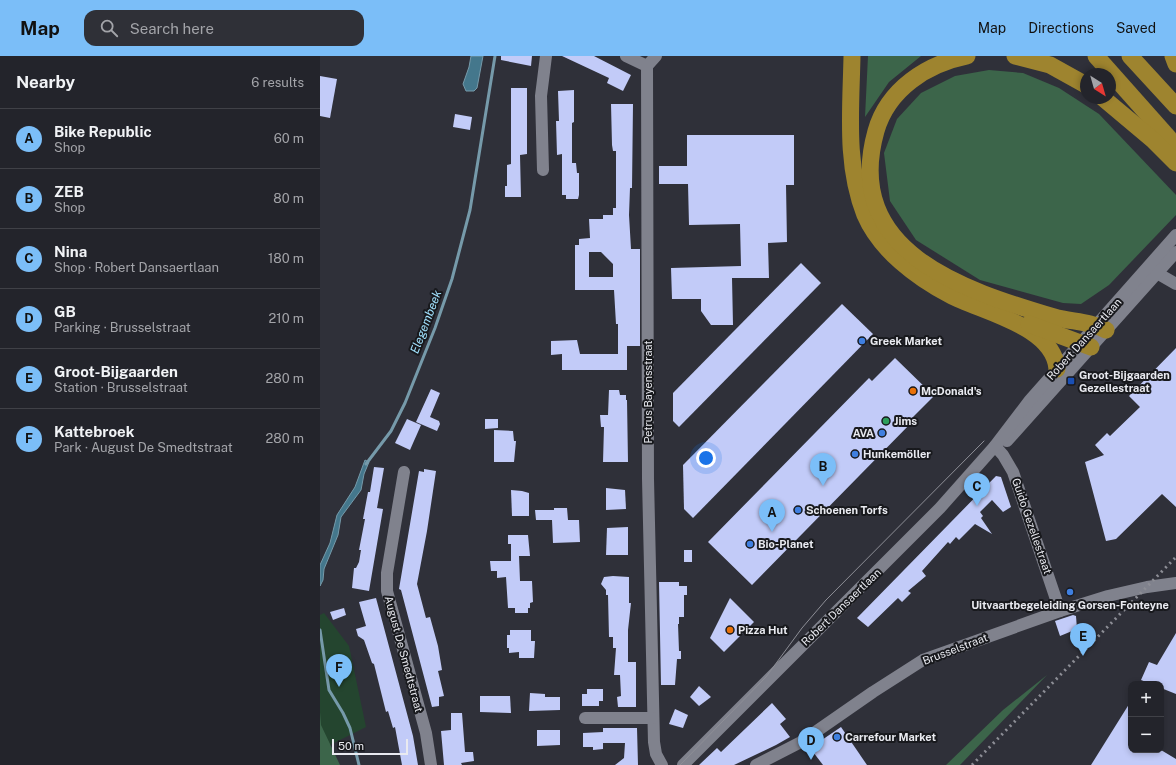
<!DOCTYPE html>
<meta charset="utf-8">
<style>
body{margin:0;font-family:"Public Sans",sans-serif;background:#2f3037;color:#f1f3f6}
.controls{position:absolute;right:12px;bottom:12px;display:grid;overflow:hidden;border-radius:8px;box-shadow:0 2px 6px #0003}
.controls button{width:36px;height:36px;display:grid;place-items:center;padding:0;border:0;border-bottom:1px solid #404147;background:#23242b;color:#f1f3f6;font:20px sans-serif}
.compass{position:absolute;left:760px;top:12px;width:36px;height:36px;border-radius:50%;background:#23242b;box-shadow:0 2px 6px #0003;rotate:143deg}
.scale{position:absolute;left:12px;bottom:10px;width:76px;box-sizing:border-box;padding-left:4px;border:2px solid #e9eaf0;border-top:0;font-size:11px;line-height:14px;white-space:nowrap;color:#e9eaf0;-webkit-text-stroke:3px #18191d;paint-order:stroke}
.you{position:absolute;left:386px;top:402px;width:14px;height:14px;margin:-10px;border:3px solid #fff;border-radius:50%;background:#1a73e8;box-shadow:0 0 0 6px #1a73e833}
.badge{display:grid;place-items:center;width:26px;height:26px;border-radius:50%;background:#7bbef8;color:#111;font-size:13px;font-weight:700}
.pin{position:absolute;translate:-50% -33px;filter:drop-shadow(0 1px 2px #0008)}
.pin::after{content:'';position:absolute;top:21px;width:14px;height:12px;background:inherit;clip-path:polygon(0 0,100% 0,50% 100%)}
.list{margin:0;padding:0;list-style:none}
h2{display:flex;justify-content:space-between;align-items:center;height:52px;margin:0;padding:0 16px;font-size:17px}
h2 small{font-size:13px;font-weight:400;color:#a3a4a9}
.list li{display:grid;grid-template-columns:26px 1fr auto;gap:12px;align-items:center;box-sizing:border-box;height:60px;padding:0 16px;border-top:1px solid #404147}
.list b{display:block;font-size:15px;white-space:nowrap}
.list p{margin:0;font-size:13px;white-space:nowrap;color:#a3a4a9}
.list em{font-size:13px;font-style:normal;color:#a3a4a9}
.icon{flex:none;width:22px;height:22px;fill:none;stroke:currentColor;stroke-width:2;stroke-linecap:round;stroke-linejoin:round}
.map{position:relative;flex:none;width:856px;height:709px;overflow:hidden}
header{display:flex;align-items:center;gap:24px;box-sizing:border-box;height:56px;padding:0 20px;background:#7bbef8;color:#111}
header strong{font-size:19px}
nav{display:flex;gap:22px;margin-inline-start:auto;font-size:14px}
.search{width:280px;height:36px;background:#2f3037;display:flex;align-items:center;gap:10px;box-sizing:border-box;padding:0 14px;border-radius:12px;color:#a3a4a9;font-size:15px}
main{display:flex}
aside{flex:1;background:#23242b}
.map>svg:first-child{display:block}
.green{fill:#24452f}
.forest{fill:#3c654a}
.water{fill:#44778c;stroke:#769aaa}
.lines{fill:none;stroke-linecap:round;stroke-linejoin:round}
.stream{stroke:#769aaa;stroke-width:3}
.building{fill:#c2cbf8;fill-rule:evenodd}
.minor{stroke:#80828d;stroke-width:12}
.highway{stroke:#9e842f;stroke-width:17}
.tram{stroke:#8d8e96;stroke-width:1}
.rail{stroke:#8d8e96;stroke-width:3;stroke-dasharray:2 4;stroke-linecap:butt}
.shop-dot{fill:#3f7fe0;stroke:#18191d;stroke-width:1.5}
.transit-dot{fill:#1a4fb4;stroke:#18191d;stroke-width:1.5}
.food-dot{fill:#e8710a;stroke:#18191d;stroke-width:1.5}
.leisure-dot{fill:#2e9e5b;stroke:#18191d;stroke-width:1.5}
.labels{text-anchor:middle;stroke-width:4;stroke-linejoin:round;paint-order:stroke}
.street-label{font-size:11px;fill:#e9eaf0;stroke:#18191d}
.poi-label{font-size:11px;font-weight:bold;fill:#e9eaf0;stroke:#18191d;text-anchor:start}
.water-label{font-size:12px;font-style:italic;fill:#a2e3ff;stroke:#18191d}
</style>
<header>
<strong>Map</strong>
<div class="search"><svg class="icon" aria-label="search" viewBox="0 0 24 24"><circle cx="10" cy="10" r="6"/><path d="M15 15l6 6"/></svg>Search here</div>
<nav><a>Map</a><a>Directions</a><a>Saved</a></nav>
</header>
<main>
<aside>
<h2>Nearby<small>6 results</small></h2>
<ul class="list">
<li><span class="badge">A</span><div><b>Bike Republic</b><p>Shop</p></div><em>60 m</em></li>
<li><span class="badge">B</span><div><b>ZEB</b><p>Shop</p></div><em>80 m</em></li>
<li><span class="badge">C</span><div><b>Nina</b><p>Shop · Robert Dansaertlaan</p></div><em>180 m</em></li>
<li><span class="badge">D</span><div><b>GB</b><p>Parking · Brusselstraat</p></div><em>210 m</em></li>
<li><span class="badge">E</span><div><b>Groot-Bijgaarden</b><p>Station · Brusselstraat</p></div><em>280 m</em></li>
<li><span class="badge">F</span><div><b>Kattebroek</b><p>Park · August De Smedtstraat</p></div><em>280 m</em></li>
</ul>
</aside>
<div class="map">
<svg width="856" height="709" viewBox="0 0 856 709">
<rect width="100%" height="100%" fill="#2f3039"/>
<polygon class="green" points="4,557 29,590 46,671 4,692 0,684 0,559"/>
<g class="forest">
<polygon points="548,0 601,0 569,26 545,61"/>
<polygon points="669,14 703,17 739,32 779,58 856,139 856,159 789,229 761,248 743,247 660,224 596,184 570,145 564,97 577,63 601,37 635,20"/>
<polygon points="727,619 640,709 626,709 683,654"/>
<polygon points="0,656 1,669 20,709 0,709"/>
</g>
<g class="water">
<polygon points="151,0 163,0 157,32 154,35 146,35 143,28 149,11"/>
<polygon points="45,404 49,406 44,418 41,434 21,461 18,479 4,513 3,524 0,530 0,509 10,487 17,459 35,431"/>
</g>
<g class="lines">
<g class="stream">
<polyline points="46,408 71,375 85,347 115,272 132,223 150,154 175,0"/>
<polyline points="0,574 9,634 23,657 30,672 39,709"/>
</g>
</g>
<g class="building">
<polygon points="181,0 212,0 211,10 181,4"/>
<polygon points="242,0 274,0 311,19 303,35 287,27 289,22"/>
<polygon points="0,20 17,23 10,62 0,60"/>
<polygon points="191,32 207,32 207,98 200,99 201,141 185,141 185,130 187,130 187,109 191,108"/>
<polygon points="254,34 254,66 252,67 252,107 256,107 257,117 259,117 259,139 258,143 246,143 246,139 242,139 242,98 237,99 236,65 239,65 238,35"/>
<path d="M 291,48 L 313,48 L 312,132 L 310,132 L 309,159 L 311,193 L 320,193 L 320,290 L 307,290 L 307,314 L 242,314 L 242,298 L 231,299 L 231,285 L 257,284 L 260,298 L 298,298 L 298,268 L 296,268 L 294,234 L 255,234 L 255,189 L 259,189 L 259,183 L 270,182 L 269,163 L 283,163 L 283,159 L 293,159 L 293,152 L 296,152 L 296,95 L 293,95 L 292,89 ZM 269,196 L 281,196 L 293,208 L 293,221 L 269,221 Z"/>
<polygon points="135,58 152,61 150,74 133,71"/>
<polygon points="367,79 474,79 474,129 466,129 467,186 448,187 449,222 412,222 413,269 391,269 381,255 381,243 352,243 351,212 421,210 420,168 369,169 368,128 339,128 339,110 367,110"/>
<polygon points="481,207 501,227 359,371 353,365 353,337"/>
<polygon points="522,248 553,278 373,462 364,453 363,409"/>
<polygon points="856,292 856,451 842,438 796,483 786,485 765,406 784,399 775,389 787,377 790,380 820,351 809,340"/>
<polygon points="575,302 614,340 591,363 593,365 432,529 388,486 549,322 552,325"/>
<polygon points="111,333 120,337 110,361 119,365 120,368 117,375 96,366"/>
<polygon points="289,334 299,334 300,339 306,339 306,344 307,344 308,406 283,406 284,371 281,371 280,359 288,359"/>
<polygon points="87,363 101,369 90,394 75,387"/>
<polygon points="165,363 178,363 178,372 165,373"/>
<polygon points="174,374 193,375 194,385 196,385 194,406 174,406"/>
<polygon points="54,411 64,412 57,452 63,453 49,535 32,532 34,512 36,512 39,506 41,494 39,494 45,463 43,463 48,436 50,436"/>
<polygon points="104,413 116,415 107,475 97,528 106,562 110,561 118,590 122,614 118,615 124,640 119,641 119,650 112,651 81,534 79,533 99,415 104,416"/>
<polygon points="676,420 681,421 691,451 683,456 672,444 660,456 663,460 661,462 672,478 655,468 639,484 636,481 630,488 628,486 602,515 606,520 588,535 591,537 582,546 578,542 548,571 537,562"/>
<polygon points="286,432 305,434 306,453 286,454"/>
<polygon points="191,434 202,435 209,437 209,460 192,460"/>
<polygon points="234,452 247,452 248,464 259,464 260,486 233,487 232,464 216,464 215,454 234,454"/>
<polygon points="308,471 308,499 286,499 287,472"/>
<polygon points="188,479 208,479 210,500 199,500 200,525 212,525 213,546 210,547 210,552 208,552 208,557 195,557 195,552 188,552 186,521 177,522 177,515 171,515 170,505 191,505 191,488 188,488"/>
<rect x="364" y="494" width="8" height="12"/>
<polygon points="293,520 309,521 309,547 311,547 308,574 308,606 316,606 316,651 298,651 297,641 301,640 300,619 294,619 296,592 293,592 293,581 289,581 288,539 286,539 286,534 281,528 284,521"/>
<polygon points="339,526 359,526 359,530 367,530 367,539 364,539 364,561 359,561 359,568 358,568 359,595 361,595 361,603 357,603 355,629 341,629"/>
<polygon points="56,542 93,680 98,709 82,709 75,671 73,672 68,655 66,656 54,608 52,607 44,584 38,580 36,573 46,570 39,546"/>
<polygon points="410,542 434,566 404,596 390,582"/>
<polygon points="24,552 26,559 13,564 10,556"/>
<polygon points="753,559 756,560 757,573 740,580 735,565"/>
<polygon points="190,574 211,574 211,585 215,585 214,602 199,602 199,596 189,597 189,592 187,592 187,579 190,579"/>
<polygon points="856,577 856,638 841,632 841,628 831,628 821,624 829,606 837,609"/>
<polygon points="379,630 391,641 379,650 370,641"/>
<polygon points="267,633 283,633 283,645 279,645 279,650 262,650 262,638 267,638"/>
<polygon points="210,637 225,638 225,641 240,641 240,654 209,655"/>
<polygon points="160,640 190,640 191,657 160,656"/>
<polygon points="811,645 811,694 841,694 856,703 856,709 771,709"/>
<polygon points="452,647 466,663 460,668 470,681 456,689 414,709 379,709 397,692 401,696"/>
<polygon points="355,653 368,659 363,672 349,668"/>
<polygon points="131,657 142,657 145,696 153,696 154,705 141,707 142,709 124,709 121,675 131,674"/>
<polygon points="521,671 547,709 503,709 490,692"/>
<polygon points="283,672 317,672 318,709 295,709 304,702 305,687 283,687 283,693 273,694 273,691 263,691 263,677 283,676"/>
<polygon points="217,674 240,674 240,689 217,690"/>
</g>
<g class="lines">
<g class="minor">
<polyline points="306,0 327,10"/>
<polyline points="336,0 327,10 328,423 334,686 336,698 342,709"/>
<polyline points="223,114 221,40 226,0"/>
<polyline points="830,213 856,228"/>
<polyline points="687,385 856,196"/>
<polyline points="675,390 683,399 693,416 740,555"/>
<polyline points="84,416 67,517 67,535 106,677 111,709"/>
<polyline points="265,662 333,662"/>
<polyline points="363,709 620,452 675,390 710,344 856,179"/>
<polyline points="436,709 481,686 553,636 603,604 740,555 788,540 827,531 856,527"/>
</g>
<g class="highway">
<path d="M 532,0 C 531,53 525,109 545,159 C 560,194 597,222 630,239 C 662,256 734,270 737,313"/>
<path d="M 647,0 C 607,8 568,33 556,75 C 522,196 643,234 734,261 C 751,266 770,265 786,274"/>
<polyline points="695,0 730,9 766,29"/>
<polyline points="776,0 856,90"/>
<polyline points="810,0 856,50"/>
<polyline points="853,0 856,8"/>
<polyline points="783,42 833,84 856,107"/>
<polyline points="709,268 771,291"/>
</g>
<polyline class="tram" points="360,709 446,621 482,572 506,544 664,385"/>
<polyline class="rail" points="652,709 856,501"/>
</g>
<g class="shop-dot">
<circle cx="542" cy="285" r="4"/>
<circle cx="562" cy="377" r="4"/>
<circle cx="535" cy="398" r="4"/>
<circle cx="478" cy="454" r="4"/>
<circle cx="430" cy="488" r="4"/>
<circle cx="750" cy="536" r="4"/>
<circle cx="517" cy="681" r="4"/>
</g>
<rect class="transit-dot" x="747" y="321" width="8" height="8" rx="2"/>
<g class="food-dot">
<circle cx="593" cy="335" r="4"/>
<circle cx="410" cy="574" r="4"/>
</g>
<circle class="leisure-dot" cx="566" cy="365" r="4"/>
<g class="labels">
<g class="street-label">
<text transform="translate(764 283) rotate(-48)" y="4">Robert Dansaertlaan</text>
<text transform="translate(328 336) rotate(-90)" y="4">Petrus Bayensstraat</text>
<text transform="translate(712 470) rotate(71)" y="4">Guido Gezellestraat</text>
<text transform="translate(521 551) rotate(-44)" y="4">Robert Dansaertlaan</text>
<text transform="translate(635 593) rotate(-21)" y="4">Brusselstraat</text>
<text transform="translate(84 598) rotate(75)" y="4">August De Smedtstraat</text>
</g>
<g class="poi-label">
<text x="550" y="289">Greek Market</text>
<text x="759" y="323">Groot-Bijgaarden<tspan x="759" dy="13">Gezellestraat</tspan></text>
<text x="601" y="339">McDonald's</text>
<text x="574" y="369">Jims</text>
<text x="554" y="381" text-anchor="end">AVA</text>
<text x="543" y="402">Hunkemöller</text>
<text x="486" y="458">Schoenen Torfs</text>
<text x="438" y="492">Bio-Planet</text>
<text x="750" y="553" text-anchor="middle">Uitvaartbegeleiding Gorsen-Fonteyne</text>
<text x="418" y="578">Pizza Hut</text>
<text x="525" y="685">Carrefour Market</text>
</g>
<g class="water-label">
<text transform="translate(106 266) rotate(-69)" y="4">Elegembeek</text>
</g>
</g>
</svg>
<div class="controls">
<button>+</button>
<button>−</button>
</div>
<svg class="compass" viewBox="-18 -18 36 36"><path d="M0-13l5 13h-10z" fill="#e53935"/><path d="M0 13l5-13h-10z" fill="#a3a4a9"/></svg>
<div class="scale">50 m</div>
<div class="you"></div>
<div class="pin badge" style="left:452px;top:476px">A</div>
<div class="pin badge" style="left:503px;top:430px">B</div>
<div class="pin badge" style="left:657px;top:450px">C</div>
<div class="pin badge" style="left:491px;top:704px">D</div>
<div class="pin badge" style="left:763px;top:600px">E</div>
<div class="pin badge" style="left:19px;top:631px">F</div>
</div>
</main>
